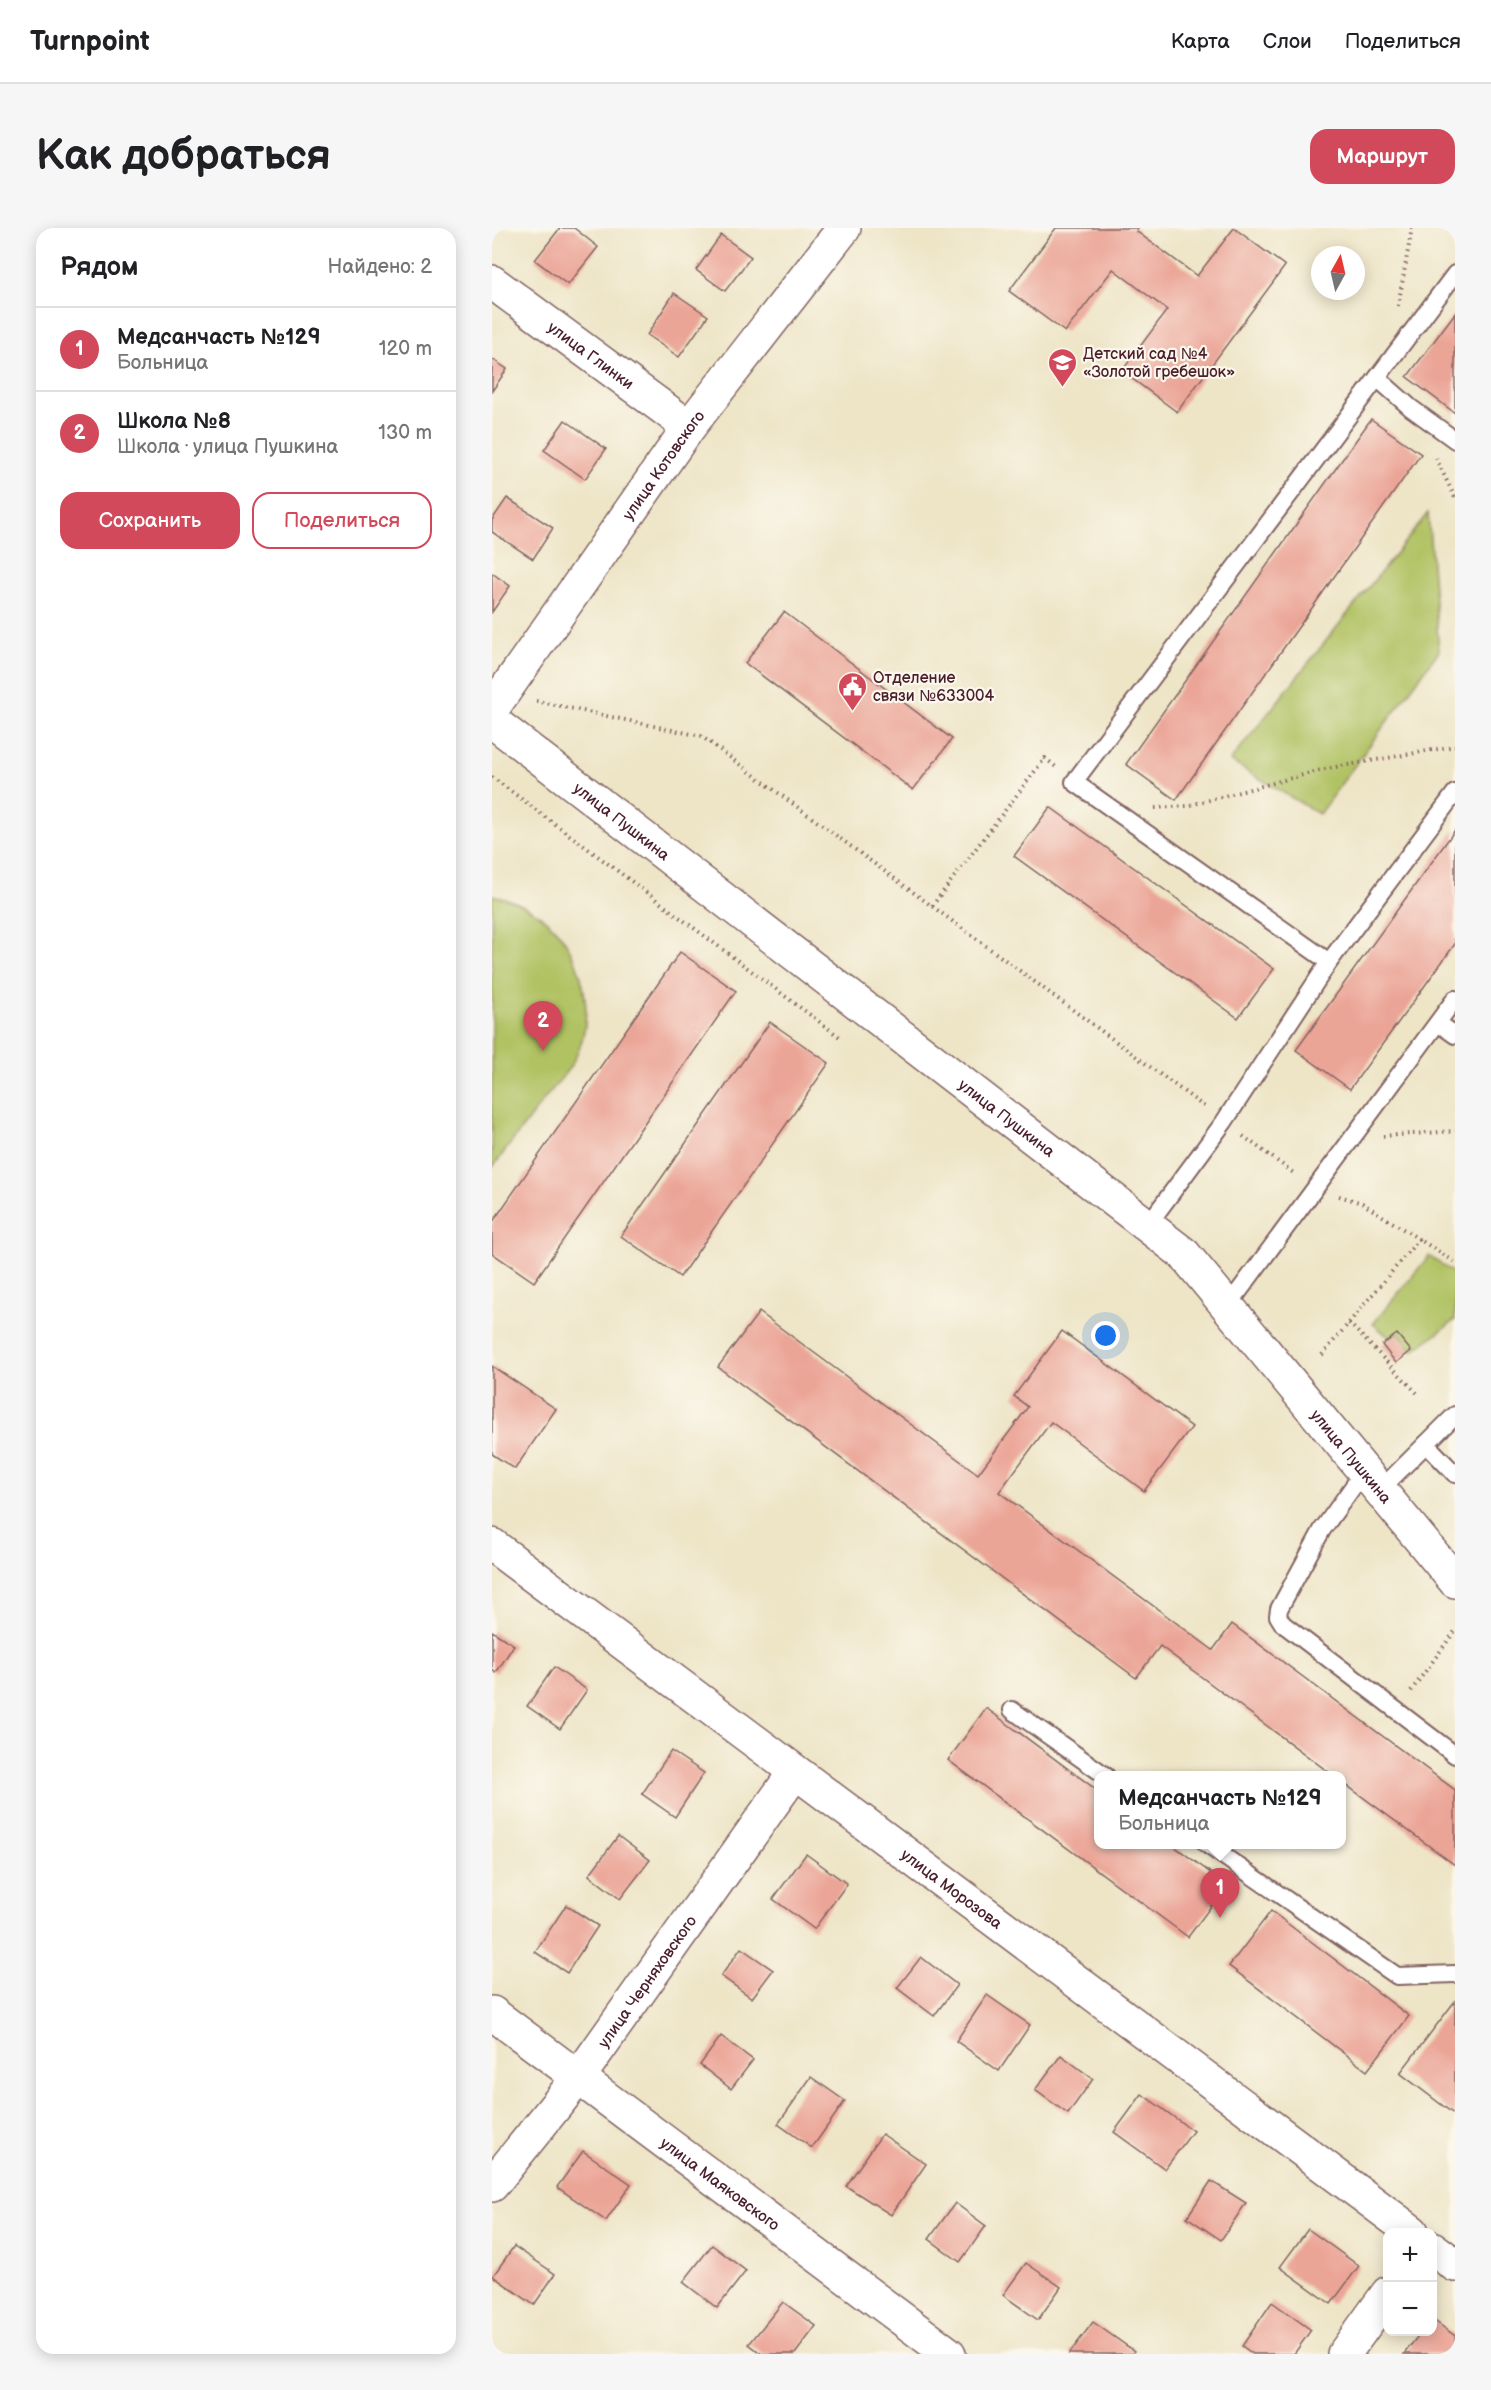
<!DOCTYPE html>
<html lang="ru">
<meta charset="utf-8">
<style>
body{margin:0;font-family:"Balsamiq Sans",sans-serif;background:#f6f6f6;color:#202124}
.controls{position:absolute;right:18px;bottom:18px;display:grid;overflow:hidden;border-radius:12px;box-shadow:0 3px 15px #0003}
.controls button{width:54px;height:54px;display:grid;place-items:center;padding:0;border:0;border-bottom:2px solid #e0e0e0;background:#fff;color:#202124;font:30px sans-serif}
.compass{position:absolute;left:819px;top:18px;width:54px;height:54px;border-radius:50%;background:#fff;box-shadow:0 3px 15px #0003;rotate:8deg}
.you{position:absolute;left:614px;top:1108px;width:21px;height:21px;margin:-15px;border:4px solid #fff;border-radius:50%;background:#1a73e8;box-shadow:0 0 0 9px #1a73e833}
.badge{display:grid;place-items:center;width:39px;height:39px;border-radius:50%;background:#d1495b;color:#fff;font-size:20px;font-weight:700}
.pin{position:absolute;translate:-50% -50px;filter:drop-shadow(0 2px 3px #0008)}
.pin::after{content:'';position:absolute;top:32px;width:21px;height:18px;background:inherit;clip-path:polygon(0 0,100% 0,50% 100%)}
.popup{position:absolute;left:602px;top:1543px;width:252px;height:78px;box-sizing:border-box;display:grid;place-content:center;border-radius:12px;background:#fff;filter:drop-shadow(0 2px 4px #0005);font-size:20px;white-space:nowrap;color:#757577}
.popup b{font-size:22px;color:#202124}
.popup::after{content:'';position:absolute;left:50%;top:100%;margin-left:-12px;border:12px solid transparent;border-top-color:#fff}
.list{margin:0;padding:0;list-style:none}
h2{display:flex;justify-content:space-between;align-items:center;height:78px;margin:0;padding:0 24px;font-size:26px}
h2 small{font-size:20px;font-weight:400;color:#757577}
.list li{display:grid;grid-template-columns:39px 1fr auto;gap:18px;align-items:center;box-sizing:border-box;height:84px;padding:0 24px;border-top:2px solid #e0e0e0}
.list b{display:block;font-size:22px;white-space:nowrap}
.list p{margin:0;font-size:20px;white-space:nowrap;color:#757577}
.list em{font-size:20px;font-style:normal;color:#757577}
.actions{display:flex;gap:12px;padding:18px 24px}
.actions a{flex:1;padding:14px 0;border:2px solid #d1495b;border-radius:18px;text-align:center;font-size:21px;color:#d1495b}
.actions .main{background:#d1495b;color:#fff}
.map{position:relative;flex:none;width:963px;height:2126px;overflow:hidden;border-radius:18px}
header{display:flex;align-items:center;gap:36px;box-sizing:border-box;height:84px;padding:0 30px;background:#fff;border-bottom:2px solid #e0e0e0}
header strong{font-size:28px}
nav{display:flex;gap:33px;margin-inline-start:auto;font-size:21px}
.intro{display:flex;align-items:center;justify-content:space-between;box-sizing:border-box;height:144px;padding:0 36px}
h1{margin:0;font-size:42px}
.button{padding:15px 27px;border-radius:18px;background:#d1495b;color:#fff;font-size:21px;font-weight:700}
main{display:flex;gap:36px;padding:0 36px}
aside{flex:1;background:#fff;border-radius:18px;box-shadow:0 3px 15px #0003}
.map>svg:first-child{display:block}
.green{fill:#b1c264;stroke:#7e7048;stroke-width:1.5}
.building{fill:#eba597}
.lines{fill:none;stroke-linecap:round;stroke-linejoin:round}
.service-casing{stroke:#836462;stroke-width:20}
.minor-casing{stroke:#836462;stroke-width:36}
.path{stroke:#836462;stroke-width:4;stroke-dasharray:1.5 4.5;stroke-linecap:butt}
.service{stroke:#fff;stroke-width:16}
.minor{stroke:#fff;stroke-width:33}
.labels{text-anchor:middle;stroke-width:4.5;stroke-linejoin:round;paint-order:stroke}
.poi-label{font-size:16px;fill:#4a1f2b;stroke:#fbf7ec;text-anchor:start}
.street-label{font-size:16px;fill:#4a1f2b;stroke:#fbf7ec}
</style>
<header>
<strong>Turnpoint</strong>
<nav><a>Карта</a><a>Слои</a><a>Поделиться</a></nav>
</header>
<div class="intro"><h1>Как добраться</h1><a class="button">Маршрут</a></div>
<main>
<aside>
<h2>Рядом<small>Найдено: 2</small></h2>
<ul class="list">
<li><span class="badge">1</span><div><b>Медсанчасть №129</b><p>Больница</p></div><em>120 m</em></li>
<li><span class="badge">2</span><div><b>Школа №8</b><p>Школа · улица Пушкина</p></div><em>130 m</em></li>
</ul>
<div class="actions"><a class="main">Сохранить</a><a>Поделиться</a></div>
</aside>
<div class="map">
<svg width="963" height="2126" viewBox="0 0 963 2126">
<rect width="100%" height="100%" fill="#fbf7ec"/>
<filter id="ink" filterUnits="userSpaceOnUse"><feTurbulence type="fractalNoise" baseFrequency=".0167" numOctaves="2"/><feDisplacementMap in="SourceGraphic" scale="12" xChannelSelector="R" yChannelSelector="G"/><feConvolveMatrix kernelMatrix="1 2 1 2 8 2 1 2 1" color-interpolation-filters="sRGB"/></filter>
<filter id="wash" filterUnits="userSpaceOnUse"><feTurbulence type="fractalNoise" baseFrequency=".008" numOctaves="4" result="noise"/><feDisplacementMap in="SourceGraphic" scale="24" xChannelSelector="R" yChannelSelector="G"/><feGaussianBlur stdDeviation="1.35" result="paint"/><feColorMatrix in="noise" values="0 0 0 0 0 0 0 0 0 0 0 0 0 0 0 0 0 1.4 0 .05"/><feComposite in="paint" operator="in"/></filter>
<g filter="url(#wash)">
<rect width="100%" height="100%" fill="#eee5c7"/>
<g class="green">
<polygon points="936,285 947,423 827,586 738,533"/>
<path d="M 0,667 C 32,674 61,691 77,720 C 96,755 101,798 81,834 C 73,848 60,861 50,874 C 33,896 17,918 0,940 Z"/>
<polygon points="937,1028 963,1046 963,1092 921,1123 905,1104 898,1110 881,1096"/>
</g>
<g id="blocks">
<g class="building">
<polygon points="68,0 82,0 106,19 76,57 43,32"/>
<polygon points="564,0 646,0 644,3 705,48 742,0 793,38 685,184 630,143 675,82 621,41 573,104 517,63"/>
<polygon points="229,7 259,29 233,63 204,42"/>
<polygon points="182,65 216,88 187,129 155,107"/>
<polygon points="963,85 963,185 915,149"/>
<polygon points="0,131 15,141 0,163"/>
<polygon points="879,191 929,226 684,572 634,536"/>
<polygon points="73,192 114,221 93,251 52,222"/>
<polygon points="15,270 61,300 41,331 0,304 0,292"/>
<polygon points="0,345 18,358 0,384"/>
<polygon points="292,384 460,511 421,562 253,435"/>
<polygon points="558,579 782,741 746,790 522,628"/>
<polygon points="963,602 963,716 858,861 804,822"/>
<polygon points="188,724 244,763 42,1054 0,1025 0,995"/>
<polygon points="278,794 337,835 188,1049 129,1008"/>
<polygon points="267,1084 486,1246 536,1179 522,1168 570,1103 700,1199 652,1263 559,1194 507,1264 721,1422 740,1396 963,1562 963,1637 849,1553 849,1548 842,1548 668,1418 644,1450 226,1139"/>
<polygon points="905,1106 919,1123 904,1135 890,1117"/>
<polygon points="0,1138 64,1181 23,1241 0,1226"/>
<polygon points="0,1403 22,1417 4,1445 0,1442"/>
<polygon points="62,1439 95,1462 68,1501 35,1478"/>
<polygon points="494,1480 606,1563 606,1616 679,1616 735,1657 696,1709 456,1532"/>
<polygon points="179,1523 212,1545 183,1589 150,1566"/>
<polygon points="126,1608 158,1632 128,1671 97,1647"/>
<polygon points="314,1626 355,1656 322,1701 281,1671"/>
<polygon points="74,1677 106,1698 75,1745 43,1724"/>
<polygon points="779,1683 917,1788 875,1843 737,1738"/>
<polygon points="249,1720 281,1742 260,1770 229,1748"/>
<polygon points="429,1729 465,1757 442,1788 405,1760"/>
<polygon points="495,1767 538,1797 507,1843 464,1813"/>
<polygon points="963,1773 963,1887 908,1845"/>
<polygon points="229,1808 261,1832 239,1861 208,1837"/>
<polygon points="569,1827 601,1851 576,1886 543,1862"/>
<polygon points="319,1849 353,1873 320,1920 286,1896"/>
<polygon points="650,1866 701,1903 673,1941 622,1904"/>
<polygon points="390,1906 434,1936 399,1987 354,1958"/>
<polygon points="91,1923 139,1956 114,1993 65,1959"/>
<polygon points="719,1953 754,1975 729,2012 695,1989"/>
<polygon points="463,1975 494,1998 468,2034 437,2011"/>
<polygon points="816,2001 867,2038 839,2076 788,2039"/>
<polygon points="220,2017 254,2043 225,2080 191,2054"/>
<polygon points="22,2018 63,2046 42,2077 1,2048"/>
<polygon points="534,2035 569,2059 546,2092 511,2067"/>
<polygon points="291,2074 324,2098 303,2126 270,2126 257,2116"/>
<polygon points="780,2074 819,2102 802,2126 761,2126 750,2118"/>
<polygon points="940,2091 963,2108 963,2126 912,2126 929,2104 940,2104"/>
<polygon points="601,2094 642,2123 640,2126 577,2126"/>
</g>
</g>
</g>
<g filter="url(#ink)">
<use href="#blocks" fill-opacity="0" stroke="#836462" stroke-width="1.5"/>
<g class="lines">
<defs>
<g id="service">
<polyline points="963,46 582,554 837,734 963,565"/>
<polyline points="885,150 919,180 963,212"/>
<polyline points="946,795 963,807"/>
<polyline points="655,998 732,894 837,734"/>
<polyline points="736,1078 963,771"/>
<polyline points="934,1216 963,1187"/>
<polyline points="873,1242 830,1302 787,1381 786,1388 791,1396 963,1527"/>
<polyline points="888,1262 934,1216 963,1246"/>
<polyline points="520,1482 614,1548"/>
<polyline points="714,1616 905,1748 963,1746"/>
</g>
<g id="minor">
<path id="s1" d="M 0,54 L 197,199"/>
<path id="s2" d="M 0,481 L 197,199 L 352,0"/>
<path id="s3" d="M 0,493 L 692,1026 L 963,1353"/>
<path id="s4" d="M 0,1317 L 920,2004"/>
<path id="s5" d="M 0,1785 L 457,2126"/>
<path id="s6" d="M 0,1957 L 86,1850 L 303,1544"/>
<polyline points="940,2020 963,2037"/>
<polyline points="852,2126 896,2065"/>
</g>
</defs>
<use href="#service" class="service-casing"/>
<use href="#minor" class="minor-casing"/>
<g class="path">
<polyline points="906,78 920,0"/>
<polyline points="944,230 963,270"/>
<polyline points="44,473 209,508 714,880"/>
<polyline points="0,549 349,810"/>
<polyline points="663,580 695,578 833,541 963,518"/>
<polyline points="440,678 553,530 564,539"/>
<polyline points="751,908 803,946"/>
<polyline points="891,908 963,903"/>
<polyline points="847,968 870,975 963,1034"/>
<polyline points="857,1095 927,1167"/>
<polyline points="830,1127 928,1010"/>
<polyline points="919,1463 963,1403"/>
</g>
<use href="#service" class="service"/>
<use href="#minor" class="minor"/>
</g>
</g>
<defs>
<symbol id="school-pin" viewBox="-11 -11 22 30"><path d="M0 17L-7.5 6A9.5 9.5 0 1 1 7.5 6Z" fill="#d1495b" stroke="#fbf7ec"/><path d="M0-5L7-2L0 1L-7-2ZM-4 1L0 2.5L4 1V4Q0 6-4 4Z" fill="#fff"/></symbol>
<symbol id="civic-pin" viewBox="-11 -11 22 30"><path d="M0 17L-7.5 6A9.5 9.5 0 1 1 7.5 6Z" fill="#d1495b" stroke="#fbf7ec"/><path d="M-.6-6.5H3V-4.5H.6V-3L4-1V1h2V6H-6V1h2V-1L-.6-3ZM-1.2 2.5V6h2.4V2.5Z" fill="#fff"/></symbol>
</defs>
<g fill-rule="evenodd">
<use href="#school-pin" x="554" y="118" width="33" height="45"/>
<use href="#civic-pin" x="344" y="442" width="33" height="45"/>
</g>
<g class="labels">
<g class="poi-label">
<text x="591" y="131">Детский сад №4<tspan x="591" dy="18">«Золотой гребешок»</tspan></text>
<text x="381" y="455">Отделение<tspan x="381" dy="18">связи №633004</tspan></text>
</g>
<g class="street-label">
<text dy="6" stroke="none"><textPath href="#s1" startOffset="123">улица Глинки</textPath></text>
<text dy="6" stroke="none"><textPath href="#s2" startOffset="298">улица Котовского</textPath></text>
<text dy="6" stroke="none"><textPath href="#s3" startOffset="164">улица Пушкина</textPath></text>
<text dy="6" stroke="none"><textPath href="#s3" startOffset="650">улица Пушкина</textPath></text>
<text dy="6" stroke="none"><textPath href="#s3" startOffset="1136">улица Пушкина</textPath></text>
<text dy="6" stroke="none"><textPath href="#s4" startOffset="574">улица Морозова</textPath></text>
<text dy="6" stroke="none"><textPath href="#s6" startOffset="256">улица Черняховского</textPath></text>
<text dy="6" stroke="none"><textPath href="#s5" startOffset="285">улица Маяковского</textPath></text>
</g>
</g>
</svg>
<div class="controls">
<button>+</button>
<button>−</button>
</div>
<svg class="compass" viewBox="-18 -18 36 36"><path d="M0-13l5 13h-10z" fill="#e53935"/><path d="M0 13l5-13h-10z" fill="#757577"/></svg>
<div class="you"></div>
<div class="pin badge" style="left:728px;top:1690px">1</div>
<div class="popup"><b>Медсанчасть №129</b>Больница</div>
<div class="pin badge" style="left:51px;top:823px">2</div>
</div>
</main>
